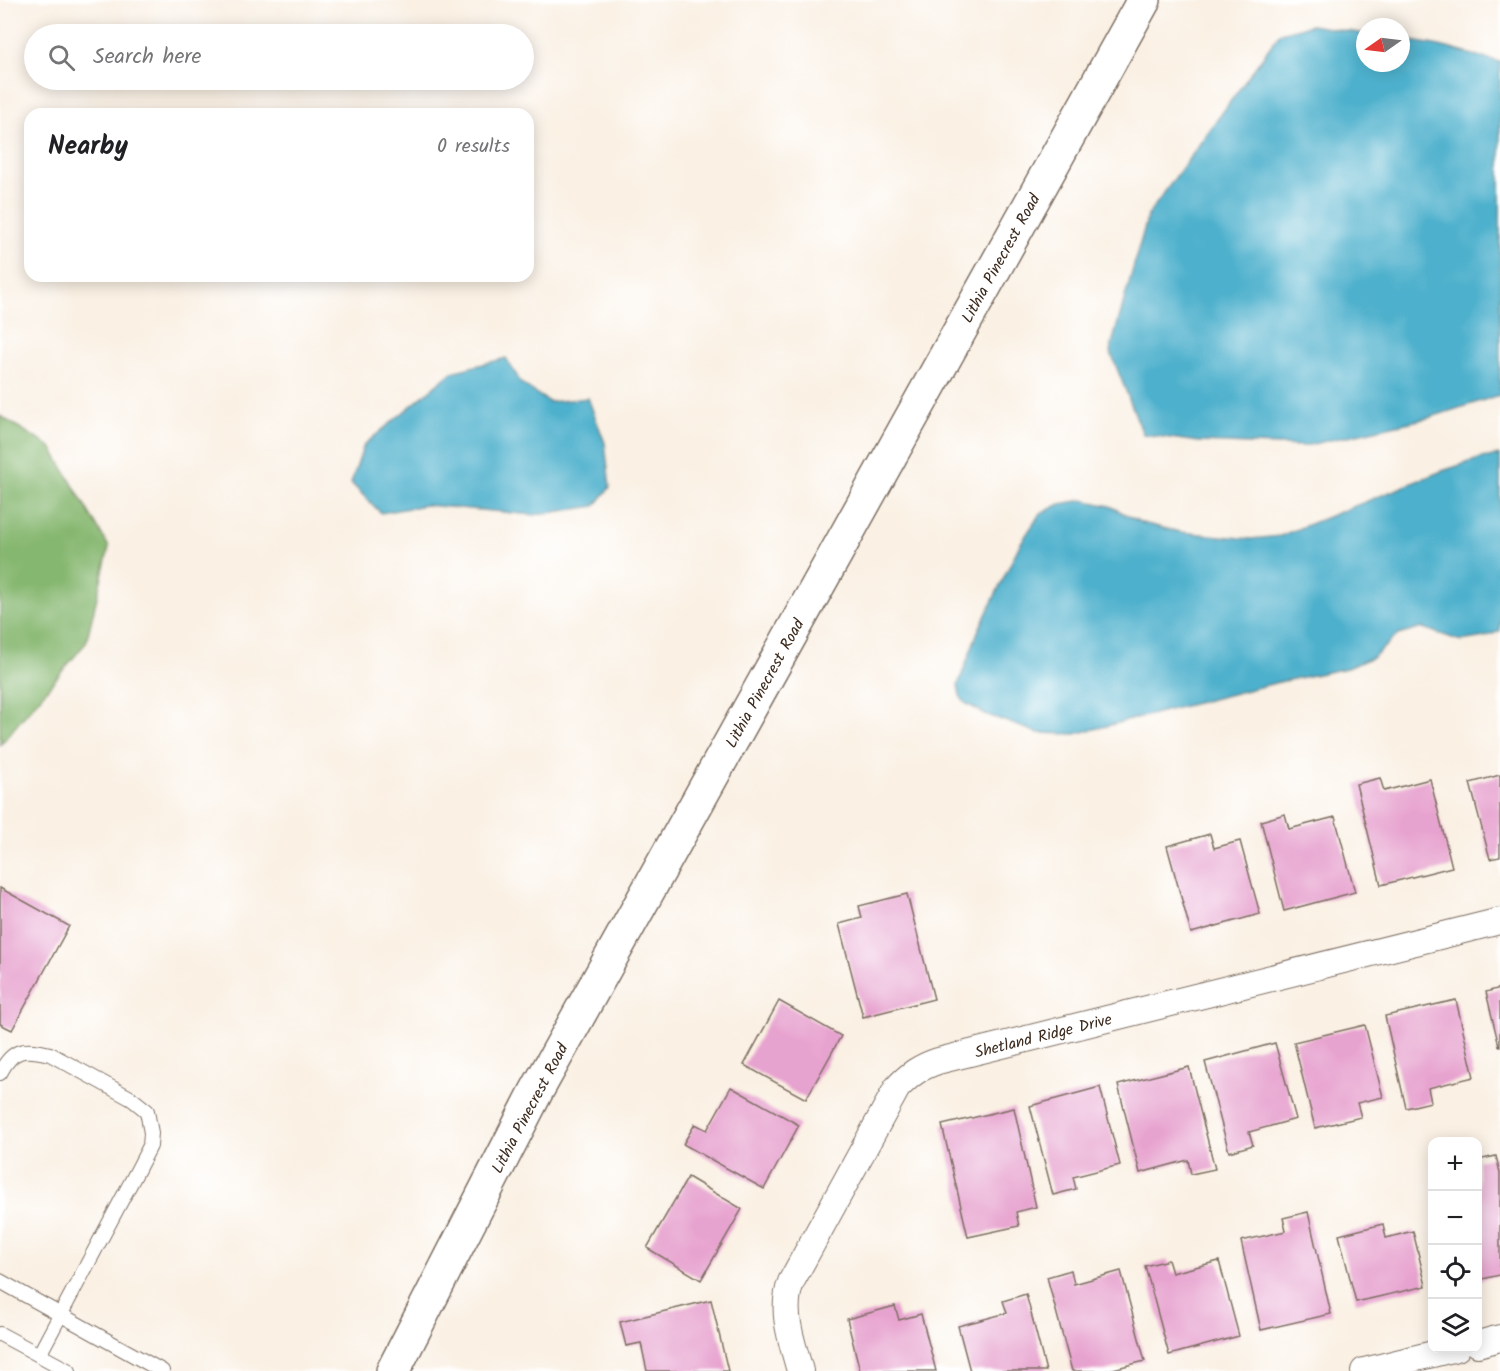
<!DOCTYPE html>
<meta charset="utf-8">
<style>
body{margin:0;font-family:Kalam,sans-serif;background:#f6f6f6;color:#202124}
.controls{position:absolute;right:18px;bottom:18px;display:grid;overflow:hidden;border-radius:12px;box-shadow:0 3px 15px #0003}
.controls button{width:54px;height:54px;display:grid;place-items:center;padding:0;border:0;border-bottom:2px solid #e0e0e0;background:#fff;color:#202124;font:30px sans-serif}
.compass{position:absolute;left:1356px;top:18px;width:54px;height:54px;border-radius:50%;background:#fff;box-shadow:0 3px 15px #0003;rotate:256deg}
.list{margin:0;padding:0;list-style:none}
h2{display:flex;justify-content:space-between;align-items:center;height:78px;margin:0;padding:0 24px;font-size:26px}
h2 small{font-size:20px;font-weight:400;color:#757577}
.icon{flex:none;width:33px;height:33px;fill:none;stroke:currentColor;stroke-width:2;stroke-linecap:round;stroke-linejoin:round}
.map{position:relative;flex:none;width:1500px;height:1371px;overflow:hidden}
.search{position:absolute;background:#fff;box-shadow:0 3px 15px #0003;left:24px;top:24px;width:510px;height:66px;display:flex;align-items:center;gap:15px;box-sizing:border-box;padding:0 21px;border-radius:33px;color:#757577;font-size:22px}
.panel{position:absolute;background:#fff;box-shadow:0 3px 15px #0003;left:24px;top:108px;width:510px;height:174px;border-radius:18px}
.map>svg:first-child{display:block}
.forest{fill:#86b770;stroke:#607047;stroke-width:1.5}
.water{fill:#4db0cc;stroke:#446d75;stroke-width:1.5}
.building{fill:#e7a3cf}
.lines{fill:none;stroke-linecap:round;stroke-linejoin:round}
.service-casing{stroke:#7e6f63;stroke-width:16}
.minor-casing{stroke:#7e6f63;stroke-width:28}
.secondary-casing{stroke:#7e6f63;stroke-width:36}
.service{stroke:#fff;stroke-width:14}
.minor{stroke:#fff;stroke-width:26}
.secondary{stroke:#fff;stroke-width:33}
.labels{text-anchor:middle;stroke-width:4.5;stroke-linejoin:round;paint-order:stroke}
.street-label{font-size:16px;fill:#3b2a1e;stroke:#fff}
</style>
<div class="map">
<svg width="1500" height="1371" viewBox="0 0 1500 1371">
<rect width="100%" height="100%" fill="#fff"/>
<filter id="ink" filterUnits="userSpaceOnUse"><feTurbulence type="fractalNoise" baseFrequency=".0167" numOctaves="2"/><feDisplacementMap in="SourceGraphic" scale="12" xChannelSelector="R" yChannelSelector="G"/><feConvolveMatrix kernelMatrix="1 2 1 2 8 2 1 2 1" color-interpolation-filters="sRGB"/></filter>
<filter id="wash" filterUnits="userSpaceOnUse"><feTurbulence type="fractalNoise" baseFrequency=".008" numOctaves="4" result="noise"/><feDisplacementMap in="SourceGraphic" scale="24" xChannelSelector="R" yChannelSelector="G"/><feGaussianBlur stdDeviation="1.35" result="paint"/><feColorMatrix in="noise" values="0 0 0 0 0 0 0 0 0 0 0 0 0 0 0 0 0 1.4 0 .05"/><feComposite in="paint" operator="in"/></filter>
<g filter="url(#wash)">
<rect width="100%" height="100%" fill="#faf0e3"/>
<polygon class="forest" points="0,416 51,447 109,547 86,643 0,745"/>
<g class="water">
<polygon points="1311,25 1365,34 1365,63 1401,63 1401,39 1440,46 1500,62 1500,395 1428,418 1304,446 1198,442 1143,434 1110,351 1148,215 1280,33"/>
<polygon points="506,358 521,383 549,402 588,398 605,443 610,487 595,506 534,515 426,505 381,513 351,483 364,445 452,372"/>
<polygon points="1500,455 1500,631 1485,637 1461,641 1423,628 1398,635 1373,657 1347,668 1279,682 1075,734 1038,733 985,714 965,703 960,696 958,685 978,631 1020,544 1040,514 1060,504 1083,500 1110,506 1142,523 1180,532 1251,539 1280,536 1442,471 1482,458"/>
</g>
<g id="blocks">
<g class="building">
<polygon points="1500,775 1500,857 1490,859 1470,783"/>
<polygon points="1380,778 1384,791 1430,779 1452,867 1381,885 1356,784"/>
<polygon points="1285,814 1289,829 1335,817 1355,892 1284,911 1261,821"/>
<polygon points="1210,834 1214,848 1240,841 1260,914 1191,933 1167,846"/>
<polygon points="0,888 69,926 12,1030 0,1024"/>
<polygon points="907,894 934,999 863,1017 839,924 862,918 859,906"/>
<polygon points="1500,988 1500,1046 1499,1046 1486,992"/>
<polygon points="1456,1000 1474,1077 1428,1088 1431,1102 1406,1108 1385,1016"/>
<polygon points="779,1001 841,1036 806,1099 744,1065"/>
<polygon points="1365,1025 1383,1097 1357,1103 1361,1117 1315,1128 1294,1042"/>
<polygon points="1275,1043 1296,1119 1249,1132 1253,1145 1229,1152 1205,1062"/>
<polygon points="1189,1067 1215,1169 1191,1174 1188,1160 1140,1173 1118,1085"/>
<polygon points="731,1087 799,1125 764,1189 683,1144 695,1124 707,1130"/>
<polygon points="1100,1087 1120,1165 1073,1177 1076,1189 1053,1195 1030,1106"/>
<polygon points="1014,1108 1036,1207 1016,1212 1019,1226 968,1237 942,1125"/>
<polygon points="1496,1156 1500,1173 1500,1275 1478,1280 1478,1160"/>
<polygon points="688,1177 742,1209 701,1280 647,1248"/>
<polygon points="1308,1212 1331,1314 1261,1330 1241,1241 1286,1231 1283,1218"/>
<polygon points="1383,1224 1386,1238 1413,1231 1426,1286 1356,1302 1339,1235"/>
<polygon points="1168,1260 1172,1273 1219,1261 1239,1336 1169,1355 1145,1266"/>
<polygon points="1071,1270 1074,1284 1121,1271 1145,1361 1105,1371 1072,1371 1047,1277"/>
<polygon points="1026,1294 1046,1371 970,1371 958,1326 1007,1313 1003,1301"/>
<polygon points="711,1300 728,1371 647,1371 641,1343 626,1346 620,1322"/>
<polygon points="895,1306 899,1320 921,1314 936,1371 860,1371 847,1319"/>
</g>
</g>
</g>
<g filter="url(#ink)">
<use href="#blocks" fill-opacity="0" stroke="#7e6f63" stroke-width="1.5"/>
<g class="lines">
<defs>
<g id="service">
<path d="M 0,1073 C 13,1048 24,1048 50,1054 L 132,1099 L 147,1111 L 151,1133 L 150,1146 L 137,1171 L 39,1355"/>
<polyline points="0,1281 162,1371"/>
<polyline points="0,1334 69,1371"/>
</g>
<g id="minor">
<polyline points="1478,1344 1500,1338"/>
<path d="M 800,1371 C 792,1341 780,1312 791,1282 L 897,1088 C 910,1074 920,1067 938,1061 L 1500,921"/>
<polyline points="1364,1371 1457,1348"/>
</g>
<polyline id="secondary" points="393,1371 536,1092 1144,0"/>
</defs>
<use href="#service" class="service-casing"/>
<use href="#minor" class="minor-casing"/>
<use href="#secondary" class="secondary-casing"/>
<use href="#service" class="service"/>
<use href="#minor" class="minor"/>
<use href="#secondary" class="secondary"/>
</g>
</g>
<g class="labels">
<g class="street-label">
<text transform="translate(1000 258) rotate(-61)" y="6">Lithia Pinecrest Road</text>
<text transform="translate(764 683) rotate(-61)" y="6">Lithia Pinecrest Road</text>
<text transform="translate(1043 1035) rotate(-14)" y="6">Shetland Ridge Drive</text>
<text transform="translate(529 1108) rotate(-62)" y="6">Lithia Pinecrest Road</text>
</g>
</g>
</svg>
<div class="controls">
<button>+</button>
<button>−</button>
<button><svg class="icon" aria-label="locate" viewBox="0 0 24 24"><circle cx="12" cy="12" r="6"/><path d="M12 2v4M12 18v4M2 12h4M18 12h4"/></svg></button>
<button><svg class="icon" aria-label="layers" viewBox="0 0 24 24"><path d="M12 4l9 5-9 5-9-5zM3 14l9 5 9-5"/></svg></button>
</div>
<svg class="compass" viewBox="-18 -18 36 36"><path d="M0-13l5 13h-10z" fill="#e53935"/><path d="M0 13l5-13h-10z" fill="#757577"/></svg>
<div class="search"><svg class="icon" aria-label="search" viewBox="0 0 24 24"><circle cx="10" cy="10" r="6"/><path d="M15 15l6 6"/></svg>Search here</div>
<section class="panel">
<h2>Nearby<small>0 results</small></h2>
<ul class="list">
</ul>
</section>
</div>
